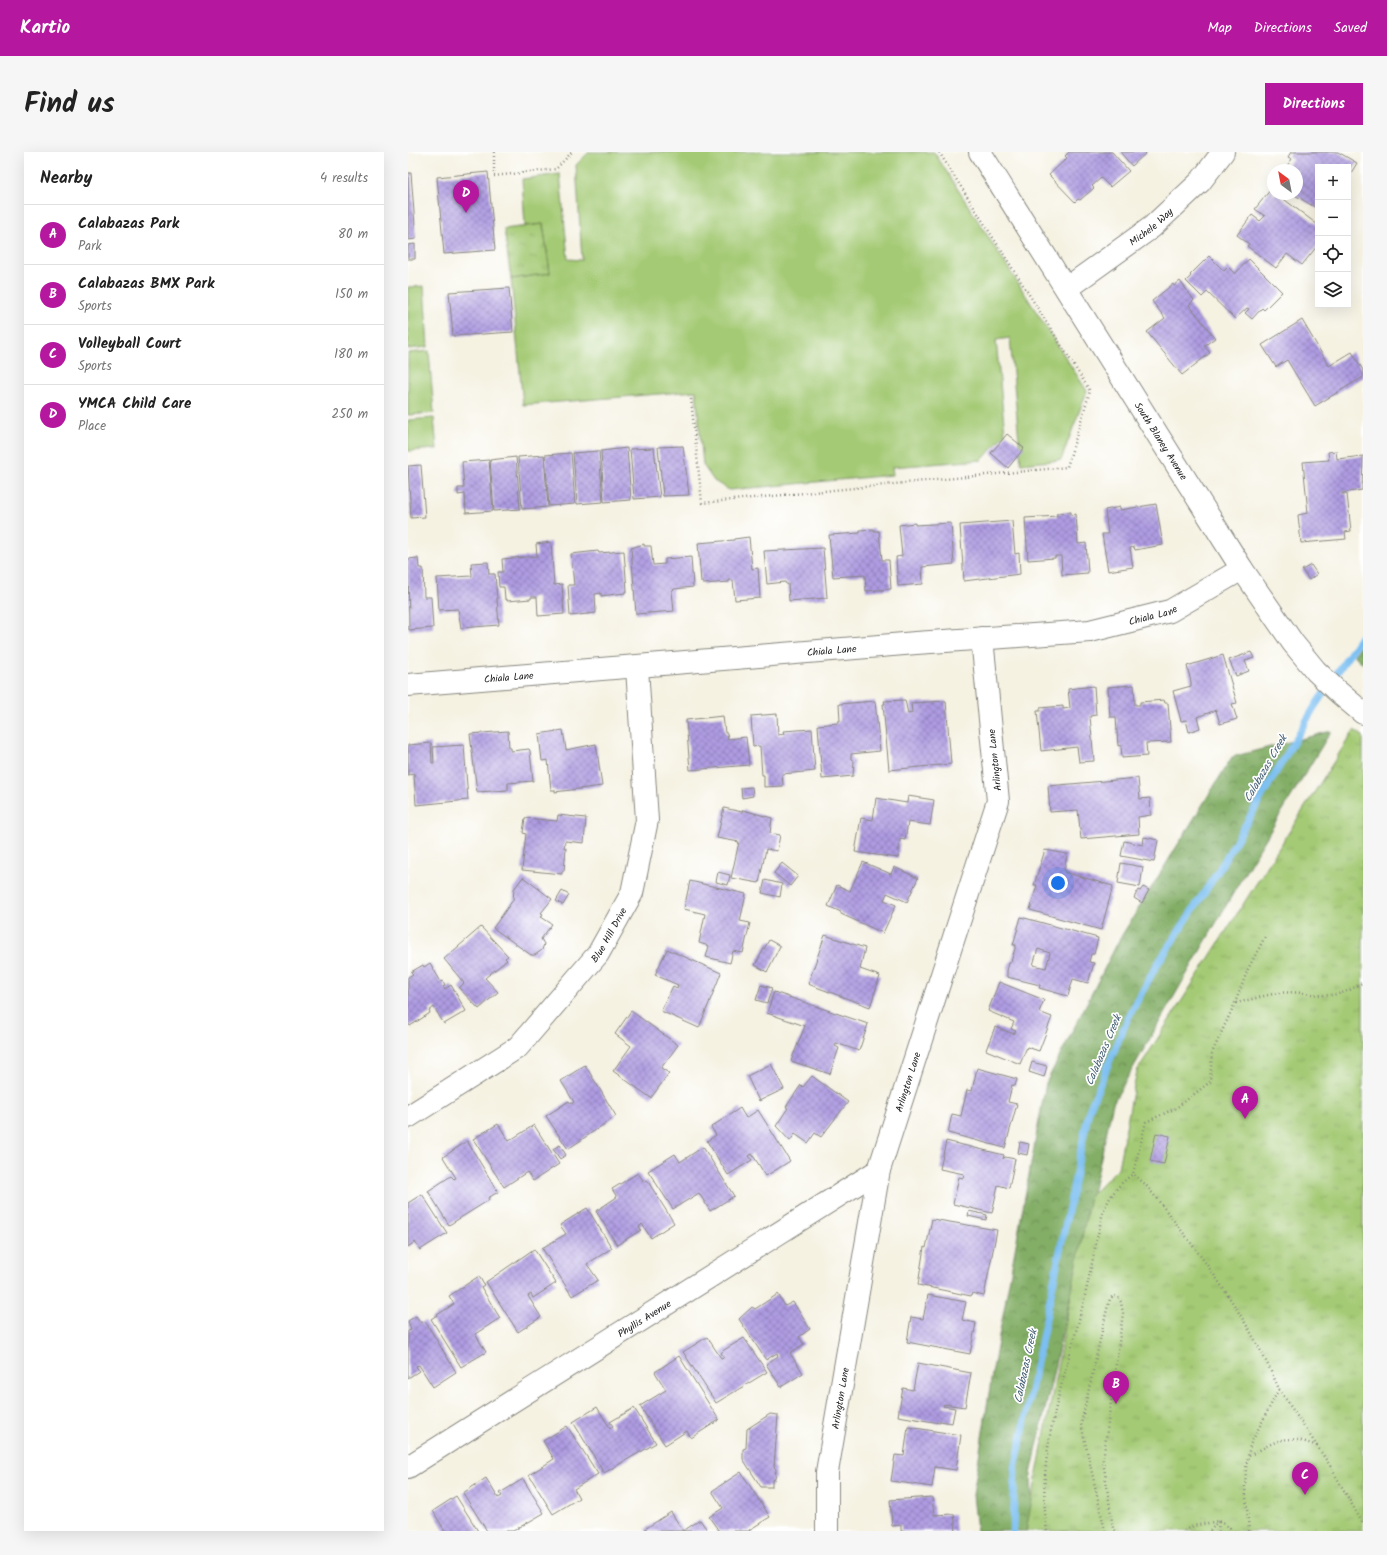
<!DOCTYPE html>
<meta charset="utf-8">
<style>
body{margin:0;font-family:Kalam,sans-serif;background:#f6f6f6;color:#222}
.controls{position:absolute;right:12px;top:12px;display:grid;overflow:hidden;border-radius:0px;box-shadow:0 4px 16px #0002}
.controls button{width:36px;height:36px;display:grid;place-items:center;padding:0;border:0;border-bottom:1px solid #e0e0e0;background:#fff;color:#222;font:20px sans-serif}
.compass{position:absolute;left:859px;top:12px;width:36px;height:36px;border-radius:50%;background:#fff;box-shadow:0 4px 16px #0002;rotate:328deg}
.you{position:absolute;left:650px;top:731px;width:14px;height:14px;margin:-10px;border:3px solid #fff;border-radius:50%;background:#1a73e8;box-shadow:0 0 0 6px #1a73e833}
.badge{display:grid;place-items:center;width:26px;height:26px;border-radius:50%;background:#b5179e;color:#fff;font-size:13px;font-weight:700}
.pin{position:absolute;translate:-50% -33px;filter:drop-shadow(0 1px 2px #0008)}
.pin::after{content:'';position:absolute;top:21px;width:14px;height:12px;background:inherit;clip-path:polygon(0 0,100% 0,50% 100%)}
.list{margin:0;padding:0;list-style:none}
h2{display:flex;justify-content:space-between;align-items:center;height:52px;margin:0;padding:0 16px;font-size:17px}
h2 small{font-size:13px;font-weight:400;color:#767676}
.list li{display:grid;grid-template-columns:26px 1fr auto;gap:12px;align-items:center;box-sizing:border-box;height:60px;padding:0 16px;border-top:1px solid #e0e0e0}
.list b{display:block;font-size:15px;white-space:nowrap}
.list p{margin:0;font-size:13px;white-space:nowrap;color:#767676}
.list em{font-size:13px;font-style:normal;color:#767676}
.icon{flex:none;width:22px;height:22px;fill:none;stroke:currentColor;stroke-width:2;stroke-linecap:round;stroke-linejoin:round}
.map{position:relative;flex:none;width:955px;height:1379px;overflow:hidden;border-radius:0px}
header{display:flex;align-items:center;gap:24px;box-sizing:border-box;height:56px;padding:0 20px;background:#b5179e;color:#fff}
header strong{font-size:19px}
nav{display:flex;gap:22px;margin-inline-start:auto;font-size:14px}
.intro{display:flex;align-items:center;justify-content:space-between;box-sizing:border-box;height:96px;padding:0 24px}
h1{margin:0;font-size:28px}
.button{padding:10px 18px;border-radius:0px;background:#b5179e;color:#fff;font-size:14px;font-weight:700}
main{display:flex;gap:24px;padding:0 24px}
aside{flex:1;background:#fff;border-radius:0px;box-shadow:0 4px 16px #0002}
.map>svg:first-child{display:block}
.grass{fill:#a4ca75;stroke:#607348}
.forest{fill:url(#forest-crowns);stroke:#506541}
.park{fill:url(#park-tufts);stroke:#607348}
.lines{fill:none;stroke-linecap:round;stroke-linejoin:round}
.stream{stroke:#7bbff2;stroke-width:7}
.building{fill:url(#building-cross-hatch);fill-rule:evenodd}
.minor-casing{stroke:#88877f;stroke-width:24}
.path{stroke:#88877f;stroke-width:2.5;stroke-dasharray:1 3;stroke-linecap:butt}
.minor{stroke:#fff;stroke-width:22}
.labels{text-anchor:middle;stroke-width:3.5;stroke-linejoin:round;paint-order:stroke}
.street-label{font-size:10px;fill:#1c1c1c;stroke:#fff}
.water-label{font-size:11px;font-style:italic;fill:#425d72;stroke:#fff}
</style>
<header>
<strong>Kartio</strong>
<nav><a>Map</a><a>Directions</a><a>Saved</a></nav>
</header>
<div class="intro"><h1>Find us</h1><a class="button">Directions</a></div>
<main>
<aside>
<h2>Nearby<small>4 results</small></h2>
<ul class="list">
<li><span class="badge">A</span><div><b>Calabazas Park</b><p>Park</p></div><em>80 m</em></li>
<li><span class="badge">B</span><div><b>Calabazas BMX Park</b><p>Sports</p></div><em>150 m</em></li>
<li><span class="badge">C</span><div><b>Volleyball Court</b><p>Sports</p></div><em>180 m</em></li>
<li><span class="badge">D</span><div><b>YMCA Child Care</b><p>Place</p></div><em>250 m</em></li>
</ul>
</aside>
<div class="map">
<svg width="955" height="1379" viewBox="0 0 955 1379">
<defs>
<pattern id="forest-crowns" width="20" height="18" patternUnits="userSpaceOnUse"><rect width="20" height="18" fill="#83ae66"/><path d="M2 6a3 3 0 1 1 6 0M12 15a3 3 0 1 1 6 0" fill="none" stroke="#6a8d53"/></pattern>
<pattern id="park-tufts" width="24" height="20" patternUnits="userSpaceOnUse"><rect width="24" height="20" fill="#a4ca75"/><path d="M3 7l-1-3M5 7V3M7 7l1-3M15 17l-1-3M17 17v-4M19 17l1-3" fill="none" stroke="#8dad65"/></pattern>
<pattern id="building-cross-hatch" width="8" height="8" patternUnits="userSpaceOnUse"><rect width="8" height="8" fill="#ae9be2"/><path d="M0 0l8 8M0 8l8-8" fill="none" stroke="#8d7eb6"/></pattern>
</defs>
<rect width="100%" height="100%" fill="#fff"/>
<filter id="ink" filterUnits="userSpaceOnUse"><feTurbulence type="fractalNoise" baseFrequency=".025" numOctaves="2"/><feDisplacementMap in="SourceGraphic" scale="8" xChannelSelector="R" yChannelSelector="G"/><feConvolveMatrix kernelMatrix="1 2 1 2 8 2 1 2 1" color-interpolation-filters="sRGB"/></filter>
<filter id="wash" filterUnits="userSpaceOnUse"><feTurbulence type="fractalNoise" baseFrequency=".012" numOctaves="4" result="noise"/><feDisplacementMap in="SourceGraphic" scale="16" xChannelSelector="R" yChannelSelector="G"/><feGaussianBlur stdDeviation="0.9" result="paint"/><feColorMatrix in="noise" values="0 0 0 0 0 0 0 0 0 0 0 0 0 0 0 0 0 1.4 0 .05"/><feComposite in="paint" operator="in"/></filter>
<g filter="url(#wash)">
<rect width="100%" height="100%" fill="#f5f2e2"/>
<g class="grass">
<polygon points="181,0 526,0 679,239 653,308 613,312 602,186 588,188 597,282 574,308 484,315 485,323 321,338 306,329 295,313 288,239 115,253 103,127 142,121 135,72 117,74 114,27 152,22 160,107 174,108 168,13"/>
<polygon points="16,134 20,195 0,197 0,135"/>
<polygon points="21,199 26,261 0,263 0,201"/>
<polygon points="26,266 29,297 0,299 0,268"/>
</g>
<g class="forest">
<polygon points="955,491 955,512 946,503"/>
<polygon points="923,579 835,724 705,951 623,1322 625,1379 569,1379 565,1343 584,1222 638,931 711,788 824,605"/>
</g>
<g class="park">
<polygon points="135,72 142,121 103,127 96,77"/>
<polygon points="946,578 955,584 955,1379 618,1379 682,1044 710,1016 729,919"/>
</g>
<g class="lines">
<polyline class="stream" points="605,1379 607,1317 681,958 720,866 747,816 809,721 907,554 955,482"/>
</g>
<g id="blocks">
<g class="building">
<polygon points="661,0 704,0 721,19 702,35 693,26 684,34 686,36 672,48 670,47 667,50 641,23 659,6 657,4"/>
<polygon points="712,0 739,0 724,14"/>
<polygon points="883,0 930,0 949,11 940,26 940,15 910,15 910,57 885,42 889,42 889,18 876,18 884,7 880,5"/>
<polygon points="80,20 87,98 36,102 29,25"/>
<polygon points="0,21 3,21 8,87 0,88"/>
<polygon points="863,37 865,39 865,42 869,42 910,73 910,93 894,113 879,102 868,116 839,94 841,92 829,83 844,63 852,69 857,64 847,57"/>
<polygon points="7,92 7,107 0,107 0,93"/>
<polygon points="801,104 816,119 820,115 827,122 841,107 874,140 856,158 854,156 844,167 837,161 841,157 839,156 827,167 799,140 794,145 778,129 783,124 782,123"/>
<polygon points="772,129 786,148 781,153 807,186 796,194 802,201 774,223 739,180 757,166 744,149 765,132 766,134"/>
<polygon points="101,136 105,180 45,184 41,140"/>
<polygon points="894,168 921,214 944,200 955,218 955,225 907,254 879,208 868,215 854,193"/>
<polygon points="599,282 616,296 600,316 583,301"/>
<polygon points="275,294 281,343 255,344 250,295"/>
<polygon points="219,296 223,348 196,350 193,299"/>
<polygon points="246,296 252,345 226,347 222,297"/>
<polygon points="191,299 195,350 169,352 165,301"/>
<polygon points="928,299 929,307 955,304 954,338 934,341 934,342 939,342 943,379 937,380 938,387 893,391 890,363 900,361 895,310 921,308 920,300"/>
<polygon points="163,301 167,352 141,354 137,303"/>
<polygon points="136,303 140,355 114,357 110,305"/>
<polygon points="108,305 112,357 86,359 82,308"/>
<polygon points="81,308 85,359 58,361 57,342 50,343 50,336 56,336 54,310"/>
<polygon points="13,313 17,365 3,366 0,314"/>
<polygon points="748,352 755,393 727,398 726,395 722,396 725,415 700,419 694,382 700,382 697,358 712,355 712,358"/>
<polygon points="663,360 663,363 668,362 670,392 678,391 680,421 654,423 653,404 647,404 647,406 620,408 617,366 649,364 649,361"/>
<polygon points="604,369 607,402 611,401 612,422 556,429 552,373"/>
<polygon points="507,371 507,373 543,371 546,412 514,415 515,432 490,434 488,405 494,404 491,373"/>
<polygon points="466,377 466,379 471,379 474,408 481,408 483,437 458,439 457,423 425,425 421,383 452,381 452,378"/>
<polygon points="341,385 344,417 350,416 352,446 327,448 325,428 321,428 321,430 295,432 295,430 293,430 290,391 326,388 326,387"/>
<polygon points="143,390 146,433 154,432 156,462 130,464 129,445 123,445 123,447 99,449 99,447 97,447 96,435 91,435 90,420 95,420 94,407 129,404 128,392"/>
<polygon points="236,392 236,394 243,394 245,413 257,412 257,407 283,405 285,435 266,437 264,439 266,459 228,462 223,396"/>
<polygon points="415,396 419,446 381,449 380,432 378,432 377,430 359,432 356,399"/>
<polygon points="190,399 191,401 216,399 219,439 217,439 217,441 193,444 193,441 187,442 188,461 162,464 160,433 166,433 163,402"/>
<polygon points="10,406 11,416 15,416 16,445 23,445 25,476 1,478 0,407"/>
<polygon points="80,410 81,422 87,422 91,473 53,476 50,457 31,458 29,426 64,424 63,411"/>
<polygon points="903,413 909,422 901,428 894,418"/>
<polygon points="843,500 846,506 837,509 841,519 828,524 821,508"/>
<polygon points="815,503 829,551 824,552 829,567 812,572 808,558 789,565 792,576 781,580 778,568 773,569 765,539 783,534 783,530 779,514"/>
<polygon points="726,533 727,553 732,553 732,550 756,548 757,551 760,551 763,590 738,591 739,604 714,606 713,593 710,594 708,565 702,565 700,535"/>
<polygon points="686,534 688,563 682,564 686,609 671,610 669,595 633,599 629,559 632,559 632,556 655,554 655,557 662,556 660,537"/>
<polygon points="497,548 500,562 504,561 503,551 538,549 543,612 481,618 475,552 477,552 476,549"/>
<polygon points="467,549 472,599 443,602 443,607 446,609 445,624 414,627 410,573 430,571 430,569 432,569 431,552"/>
<polygon points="369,562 370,583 376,582 375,579 404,577 407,619 374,622 375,634 356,635 356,623 354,623 352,594 345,595 343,564"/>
<polygon points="315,564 317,581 319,581 320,587 338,585 341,613 282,618 278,568"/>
<polygon points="155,578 158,598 188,592 194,634 147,640 147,638 143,638 140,608 134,609 131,582"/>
<polygon points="100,579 101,596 103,596 103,599 121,597 122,599 125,629 100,631 100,638 69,640 62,582"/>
<polygon points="23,591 24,611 26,611 25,595 56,593 60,648 8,653 6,622 0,623 0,593"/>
<polygon points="730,626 732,647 742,646 743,663 730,665 731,682 673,687 670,658 642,660 640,634"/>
<polygon points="344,635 345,644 334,646 333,636"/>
<polygon points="500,644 526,648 522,673 500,670 497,688 492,687 490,706 447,700 453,666 465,668 468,646 499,651"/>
<polygon points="316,656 334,660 335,658 364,666 362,681 372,683 369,699 358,697 351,731 323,726 331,690 309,686"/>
<polygon points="150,663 178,666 176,691 157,689 156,696 158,696 156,719 154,719 154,722 114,718 118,682 115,681 117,666 149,669"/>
<polygon points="736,685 750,688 746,710 713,704 716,689 735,693"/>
<polygon points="637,698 659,702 656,720 705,734 693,778 622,758 629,733 626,733"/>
<polygon points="455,710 483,722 486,715 510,726 499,750 479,741 476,748 488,753 475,781 433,762 433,760 420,754 429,733 442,739"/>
<polygon points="374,711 390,724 382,734 366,721"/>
<polygon points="713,711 735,715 732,735 710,731"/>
<polygon points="310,720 322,723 320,733 308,730"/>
<polygon points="115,725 144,747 133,761 135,762 133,765 144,772 133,787 136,792 134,798 127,803 123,803 85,776 105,748 106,737"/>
<polygon points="357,728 374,732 372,745 354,741"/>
<polygon points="282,729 338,742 332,769 342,771 335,801 325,799 322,811 298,805 301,794 291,791 297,762 276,757"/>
<polygon points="735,735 741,738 734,751 726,746 730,738 732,739"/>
<polygon points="154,739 161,743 155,753 148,749"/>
<path d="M 613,765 L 690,786 L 686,802 L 683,802 L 681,810 L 686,811 L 680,831 L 665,827 L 660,844 L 631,836 L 632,833 L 599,825 L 599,819 L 601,811 L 603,810 L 608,793 L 605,793 ZM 630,797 L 642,801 L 638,816 L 625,813 Z"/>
<polygon points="73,775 100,804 97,806 99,808 77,826 90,840 71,857 51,836 56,831 36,807"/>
<polygon points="417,783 457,796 452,817 472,824 462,855 400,832"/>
<polygon points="361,788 372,794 359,820 347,813"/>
<polygon points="259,797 313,821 291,876 253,859 265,834 269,836 270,833 247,823"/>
<polygon points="22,811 33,830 35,829 37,833 35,834 37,837 43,833 58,859 36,872 26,855 21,859 22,861 2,874 0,871 0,825 5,822 3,820 15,813 16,815"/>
<polygon points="591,830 636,848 631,860 644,865 631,899 619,895 612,912 578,898 587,875 606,882 608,879 603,877 606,870 580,859"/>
<polygon points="353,833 364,836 359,851 348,848"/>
<polygon points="366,840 460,872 451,899 428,891 427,894 431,896 422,922 383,909 397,874 359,861"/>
<polygon points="223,859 270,893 253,916 261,921 243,946 205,919 223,894 207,882"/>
<polygon points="624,910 639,914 636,925 621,920"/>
<polygon points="363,912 376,937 351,949 339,924"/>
<polygon points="177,913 208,964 160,997 138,964 161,949 163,952 166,950 153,929"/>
<polygon points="569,916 609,927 607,934 604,933 600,950 609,952 597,996 540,981 544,962 553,964 559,938 564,939"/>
<polygon points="404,924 440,950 413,985 407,981 400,991 387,982 382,989 368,974 380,956 378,955 393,933 395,935"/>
<polygon points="332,956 338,966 350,958 382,1009 358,1024 344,1002 341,1004 344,1008 320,1023 299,989 308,983 303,975"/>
<polygon points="90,972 101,989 126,973 151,1012 125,1029 119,1020 96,1035 65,987"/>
<polygon points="748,981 762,984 756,1012 742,1009"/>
<polygon points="59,989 90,1040 80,1046 81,1048 41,1073 20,1039 43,1024 46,1027 48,1026 35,1005"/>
<polygon points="538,989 596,1003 595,1007 597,1005 607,1007 601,1036 590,1033 584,1061 545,1052 551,1025 555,1026 556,1022 532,1017"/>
<polygon points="612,990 621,992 619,1003 610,1001"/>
<polygon points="152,993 158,1003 152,1007 145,997"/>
<polygon points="295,995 326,1044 302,1059 291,1041 265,1057 240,1019 267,1002 272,1010"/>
<polygon points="230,1021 236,1030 239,1028 266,1071 243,1086 234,1072 231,1075 233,1078 209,1093 188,1059 209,1045 204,1037"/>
<polygon points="14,1042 39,1081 12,1098 7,1090 0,1095 0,1051"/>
<polygon points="179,1056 204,1096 179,1112 190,1128 164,1144 134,1096 158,1082 152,1073"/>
<polygon points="561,1059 579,1063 578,1068 560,1064"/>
<polygon points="524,1067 589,1078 576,1144 564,1141 563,1144 510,1133 516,1095 518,1096"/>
<polygon points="126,1097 148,1131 125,1146 123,1142 120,1144 133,1165 110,1180 78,1130"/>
<polygon points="71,1124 76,1133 73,1135 92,1166 67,1182 78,1200 53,1215 23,1167 46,1152 41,1144"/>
<polygon points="370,1142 377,1154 385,1150 402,1177 391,1185 396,1192 382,1201 395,1221 373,1235 358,1212 370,1204 369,1201 358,1208 331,1167 344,1155 347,1157"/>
<polygon points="520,1143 558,1150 554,1168 568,1171 562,1202 499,1190 503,1165 515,1167"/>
<polygon points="8,1164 13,1171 17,1169 48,1220 25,1235 11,1213 8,1214 11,1219 0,1226 0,1179 3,1178 0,1169"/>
<polygon points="299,1185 313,1206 316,1205 313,1201 316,1198 336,1186 359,1220 308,1251 275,1200"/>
<polygon points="271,1204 311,1268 283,1286 279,1279 257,1293 232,1254 258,1238 247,1220"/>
<polygon points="510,1211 563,1221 557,1255 536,1252 535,1254 547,1256 544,1271 532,1269 532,1271 490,1264 495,1236 505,1238"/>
<polygon points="189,1255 202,1276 205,1274 202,1270 226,1256 248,1291 196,1321 165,1270"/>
<polygon points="362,1262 370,1263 366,1315 368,1317 367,1327 364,1328 364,1335 353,1335 335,1307 335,1297 338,1296 339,1277"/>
<polygon points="159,1274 190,1322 166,1337 171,1346 145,1362 121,1323 146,1307 135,1289"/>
<polygon points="500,1275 553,1283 548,1318 527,1315 524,1335 483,1329 487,1303 496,1304"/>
<polygon points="333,1320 362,1365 341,1378 342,1379 311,1379 301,1365 315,1356 304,1339"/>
<polygon points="78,1326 90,1346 94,1344 92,1341 115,1327 136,1361 105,1379 79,1379 55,1341"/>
<polygon points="48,1344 70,1379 37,1379 25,1359"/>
<polygon points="524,1345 526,1363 546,1362 548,1379 493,1379 493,1373 484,1374 482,1348"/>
<polygon points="263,1360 275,1379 292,1368 300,1379 238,1379 237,1377"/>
</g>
</g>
</g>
<g filter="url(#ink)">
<use href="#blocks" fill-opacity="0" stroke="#88877f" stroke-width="1"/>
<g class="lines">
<defs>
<g id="minor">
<path id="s1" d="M 572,0 L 834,417 L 885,491 L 908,519 L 929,539 L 955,561"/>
<path id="s2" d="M 659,136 L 744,75 L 792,30 L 815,0"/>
<path id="s3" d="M 0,533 L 508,491 L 682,479 L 762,459 L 834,417"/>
<path id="s4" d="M 0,965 L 110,895 L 190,802 L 224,741 L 239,668 L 229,516"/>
<path id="s5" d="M 0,1315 L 471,1018"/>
<path id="s6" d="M 419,1379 L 419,1320 L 471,1018 L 590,649 L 574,486"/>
</g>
</defs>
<use href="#minor" class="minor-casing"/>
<g class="path">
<polyline points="86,0 86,24 148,17 164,0"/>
<polyline points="283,247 294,351 659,315 682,239 531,0"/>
<path d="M 828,851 C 842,848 857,843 871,841 C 906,837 921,854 955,830"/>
<polyline points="871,1237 921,1312 955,1372"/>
<path d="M 841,1304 C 870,1288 876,1281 909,1294"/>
<path d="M 639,1379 C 628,1305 654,1234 672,1164 C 681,1129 687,1094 695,1060 C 702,1043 711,1032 725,1022"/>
<polyline points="697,1379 673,1272 699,1157 702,1147 705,1144 710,1145 713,1150 715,1161 695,1308 705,1376 708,1379"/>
<polyline points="777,1379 785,1374 811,1369 822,1376 821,1379"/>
<polyline points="802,1379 810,1369"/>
<polyline points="810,1379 811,1369"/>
<path d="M 841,1379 L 837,1335 L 838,1316 L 842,1293 L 871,1237 C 837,1159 790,1099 738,1033 L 725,1022 L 738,970 L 768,956 L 802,930 L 804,901 L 827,851 L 840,817 L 858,783"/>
</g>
<use href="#minor" class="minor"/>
</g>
</g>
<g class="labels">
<g class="street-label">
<text dy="4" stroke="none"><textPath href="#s2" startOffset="104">Michele Way</textPath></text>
<text dy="4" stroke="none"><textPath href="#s1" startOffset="341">South Blaney Avenue</textPath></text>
<text dy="4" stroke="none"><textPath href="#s3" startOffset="749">Chiala Lane</textPath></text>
<text dy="4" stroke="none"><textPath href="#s3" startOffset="425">Chiala Lane</textPath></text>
<text dy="4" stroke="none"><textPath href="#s3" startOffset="101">Chiala Lane</textPath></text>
<text transform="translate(586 608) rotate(-96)" y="4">Arlington Lane</text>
<text dy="4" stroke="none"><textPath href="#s4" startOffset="275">Blue Hill Drive</textPath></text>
<text dy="4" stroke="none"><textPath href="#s6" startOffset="458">Arlington Lane</textPath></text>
<text dy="4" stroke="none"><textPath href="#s5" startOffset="279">Phyllis Avenue</textPath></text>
<text dy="4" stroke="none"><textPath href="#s6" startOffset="134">Arlington Lane</textPath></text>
</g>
<g class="water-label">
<text transform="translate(857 616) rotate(-60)" y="4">Calabazas Creek</text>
<text transform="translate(695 898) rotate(-67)" y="4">Calabazas Creek</text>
<text transform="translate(617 1214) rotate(-78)" y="4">Calabazas Creek</text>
</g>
</g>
</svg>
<div class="controls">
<button>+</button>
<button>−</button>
<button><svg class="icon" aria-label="locate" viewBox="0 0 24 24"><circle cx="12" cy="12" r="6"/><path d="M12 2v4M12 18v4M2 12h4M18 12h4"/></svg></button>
<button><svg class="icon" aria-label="layers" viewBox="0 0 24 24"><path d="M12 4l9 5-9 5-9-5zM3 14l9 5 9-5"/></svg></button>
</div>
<svg class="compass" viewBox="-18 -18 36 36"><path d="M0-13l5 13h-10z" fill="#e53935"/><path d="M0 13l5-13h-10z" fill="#767676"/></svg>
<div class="you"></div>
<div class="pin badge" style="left:837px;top:967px">A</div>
<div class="pin badge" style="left:708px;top:1252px">B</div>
<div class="pin badge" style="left:897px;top:1343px">C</div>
<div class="pin badge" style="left:58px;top:61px">D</div>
</div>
</main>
